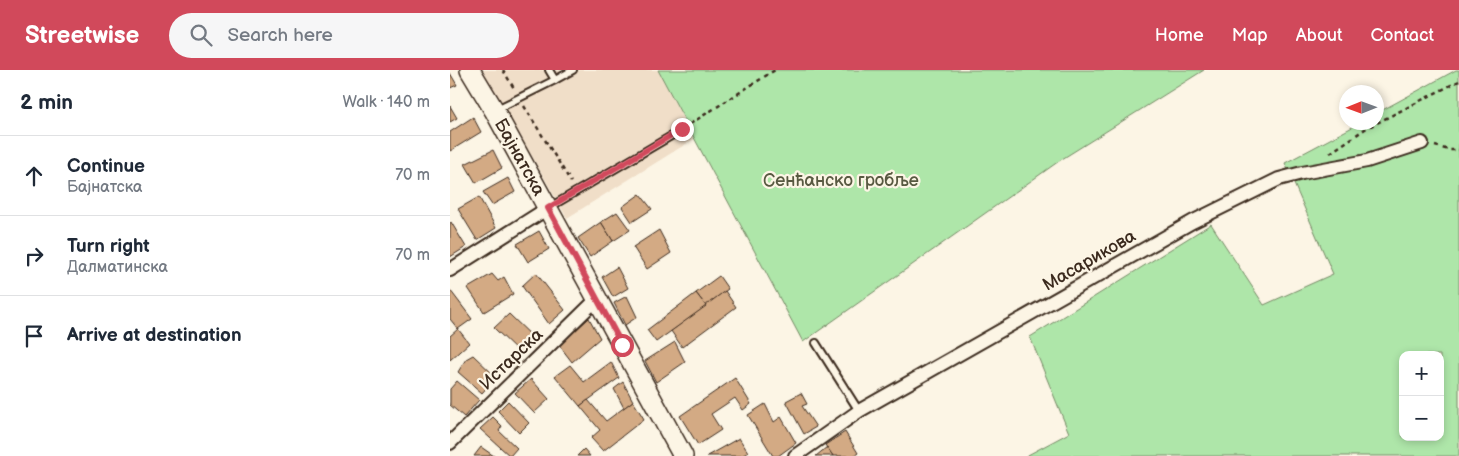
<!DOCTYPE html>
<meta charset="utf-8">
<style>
body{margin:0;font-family:"Balsamiq Sans",sans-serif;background:#f6f6f7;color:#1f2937}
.controls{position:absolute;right:15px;bottom:15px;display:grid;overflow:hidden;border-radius:10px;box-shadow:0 2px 8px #0003}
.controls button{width:45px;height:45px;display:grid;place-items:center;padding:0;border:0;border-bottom:1px solid #e0e1e3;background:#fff;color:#1f2937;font:25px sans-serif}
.compass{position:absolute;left:889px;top:15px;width:45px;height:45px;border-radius:50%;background:#fff;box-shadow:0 2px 8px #0003;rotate:269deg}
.stop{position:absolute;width:15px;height:15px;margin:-11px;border:4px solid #d1495b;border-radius:50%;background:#fff}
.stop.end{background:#d1495b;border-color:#fff;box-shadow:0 1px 5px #0008}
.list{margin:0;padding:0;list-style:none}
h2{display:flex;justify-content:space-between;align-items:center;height:65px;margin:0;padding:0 20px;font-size:21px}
h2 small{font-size:16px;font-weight:400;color:#747a83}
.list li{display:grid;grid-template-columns:32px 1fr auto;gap:15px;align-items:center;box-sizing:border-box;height:80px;padding:0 20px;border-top:1px solid #e0e1e3}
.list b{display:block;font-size:19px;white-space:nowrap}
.list p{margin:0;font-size:16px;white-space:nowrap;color:#747a83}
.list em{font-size:16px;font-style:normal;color:#747a83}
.icon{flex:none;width:28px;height:28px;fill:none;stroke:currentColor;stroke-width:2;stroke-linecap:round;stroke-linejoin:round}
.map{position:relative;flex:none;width:1009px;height:386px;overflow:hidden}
header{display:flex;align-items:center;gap:30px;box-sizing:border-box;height:70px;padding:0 25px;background:#d1495b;color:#fff}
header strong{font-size:24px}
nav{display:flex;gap:28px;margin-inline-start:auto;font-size:18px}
.search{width:350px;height:45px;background:#f6f6f7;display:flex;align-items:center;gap:12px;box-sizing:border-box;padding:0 18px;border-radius:28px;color:#747a83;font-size:19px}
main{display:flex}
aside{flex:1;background:#fff}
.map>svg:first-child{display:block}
.built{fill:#f0dec8}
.green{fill:#aee6a9;stroke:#748864;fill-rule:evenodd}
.building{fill:#d3aa84;stroke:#3b2a1e}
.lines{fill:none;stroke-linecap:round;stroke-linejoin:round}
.service-casing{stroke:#3b2a1e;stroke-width:10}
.minor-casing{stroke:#3b2a1e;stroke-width:16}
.secondary-casing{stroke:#3b2a1e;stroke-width:22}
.path{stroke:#3b2a1e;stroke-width:2.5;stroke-dasharray:4 4;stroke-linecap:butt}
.service{stroke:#fcf5e5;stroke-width:6}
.minor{stroke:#fcf5e5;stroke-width:12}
.secondary{stroke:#fcf5e5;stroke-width:19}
.route{stroke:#d1495b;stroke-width:6}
.labels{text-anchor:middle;stroke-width:4.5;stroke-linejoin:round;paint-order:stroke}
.street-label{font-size:18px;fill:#3b2a1e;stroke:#fcf5e5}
.park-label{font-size:18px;fill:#585941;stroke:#fcf5e5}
</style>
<header>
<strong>Streetwise</strong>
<div class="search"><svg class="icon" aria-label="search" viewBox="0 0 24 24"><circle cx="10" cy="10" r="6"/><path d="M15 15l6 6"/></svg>Search here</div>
<nav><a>Home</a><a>Map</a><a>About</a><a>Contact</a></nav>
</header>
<main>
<aside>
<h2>2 min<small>Walk · 140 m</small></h2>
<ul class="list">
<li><svg class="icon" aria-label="ahead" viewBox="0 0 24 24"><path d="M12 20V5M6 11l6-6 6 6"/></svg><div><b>Continue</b><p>Бајнатска</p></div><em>70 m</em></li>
<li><svg class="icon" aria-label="right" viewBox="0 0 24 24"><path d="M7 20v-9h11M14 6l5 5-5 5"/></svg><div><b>Turn right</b><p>Далматинска</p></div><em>70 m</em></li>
<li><svg class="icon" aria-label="arrive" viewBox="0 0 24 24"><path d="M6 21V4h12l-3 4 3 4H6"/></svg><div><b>Arrive at destination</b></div></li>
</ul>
</aside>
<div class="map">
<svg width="1009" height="386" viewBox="0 0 1009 386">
<rect width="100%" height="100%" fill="#fcf5e5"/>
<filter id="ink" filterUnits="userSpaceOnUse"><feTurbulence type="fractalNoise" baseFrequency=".02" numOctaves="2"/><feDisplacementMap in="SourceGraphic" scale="10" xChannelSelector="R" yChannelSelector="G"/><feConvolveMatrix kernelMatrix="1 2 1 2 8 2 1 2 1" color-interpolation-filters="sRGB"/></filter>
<g filter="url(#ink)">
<polygon class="built" points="33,0 208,0 244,69 117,148"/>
<g class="green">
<polygon points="208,0 754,0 612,89 353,272"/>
<path d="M 1006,0 L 1009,0 L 1009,386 L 576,386 L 619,363 L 580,267 L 761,154 L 814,235 L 883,204 L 835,93 L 910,53 L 926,52 L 927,43 ZM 953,285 L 990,285 L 990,367 L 953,367 Z"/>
</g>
<g class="building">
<polygon points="0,3 7,15 0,18"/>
<polygon points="0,36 7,48 0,52"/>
<polygon points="23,47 31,62 0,81 0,62"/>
<polygon points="43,80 52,98 26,113 15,94"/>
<polygon points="58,108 65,122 42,135 33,122"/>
<polygon points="190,124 202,139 182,152 172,137"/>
<polygon points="29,127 46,158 27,170 8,139"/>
<polygon points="167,142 180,160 163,171 151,152"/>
<polygon points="1,152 16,177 0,187 0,153"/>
<polygon points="151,152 163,171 140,187 128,168"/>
<polygon points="209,160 221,183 197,199 183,177"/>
<polygon points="89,161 99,179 78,192 67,174"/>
<polygon points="167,197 178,218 163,227 152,207"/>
<polygon points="86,203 115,240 99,254 72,216"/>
<polygon points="42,204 48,211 54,207 63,224 34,242 18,218"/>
<polygon points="269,206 278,219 256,236 246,223"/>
<polygon points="0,220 22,249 8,259 0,249"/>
<polygon points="275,221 286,237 232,277 221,261"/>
<polygon points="246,223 256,236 206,272 197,260"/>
<polygon points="177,226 187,247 175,255 164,233"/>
<polygon points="59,244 86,270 71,284 44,258"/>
<polygon points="139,248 150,268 122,292 109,275"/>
<polygon points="8,259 19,273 0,290 0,266"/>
<polygon points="225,272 235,292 206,312 195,291"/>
<polygon points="23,285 46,307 32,323 8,302 16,289"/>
<polygon points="161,292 169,308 130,336 105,306 120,295 134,312"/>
<polygon points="285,308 301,334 293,340 285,328 261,344 271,360 248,375 230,346"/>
<polygon points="81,309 99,329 84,343 65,323"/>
<polygon points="7,311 29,330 14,347 0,335 0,319"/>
<polygon points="173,312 183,331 174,338 164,319"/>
<polygon points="351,323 357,334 352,336 366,357 354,364 336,331"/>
<polygon points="138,330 156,351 183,331 194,349 153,381 141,368 150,360 130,336"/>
<polygon points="58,331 79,353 69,363 48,341"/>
<polygon points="315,334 324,352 331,347 346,373 328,386 323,386 298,345"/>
<polygon points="43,347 52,356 49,361 67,378 60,386 30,359"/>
<polygon points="395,362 408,383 404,386 383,386 375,375"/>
<polygon points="289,368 298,382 292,386 257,386"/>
<polygon points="31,377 44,386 24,386"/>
<polygon points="377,377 383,386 366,386"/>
<polygon points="134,379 140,386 127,386"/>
</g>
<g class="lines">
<defs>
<g id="service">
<polyline points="105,10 123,0"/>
<polyline points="45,40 105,10 99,0"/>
<polyline points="100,137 233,59"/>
<polyline points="366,273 409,341"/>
</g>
<g id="minor">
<polyline points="0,200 98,138"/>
<polyline points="0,373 147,229"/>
<polyline points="345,386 409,341 742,152 829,109 852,103 917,91 972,73"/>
</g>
<polyline id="secondary" points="20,0 44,40 233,386"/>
</defs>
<use href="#service" class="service-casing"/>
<use href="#minor" class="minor-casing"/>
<use href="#secondary" class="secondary-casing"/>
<g class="path">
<polyline points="53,0 65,20"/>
<polyline points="74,36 121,112"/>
<polyline points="240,54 325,0"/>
<polyline points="985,76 999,80 1009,80"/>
<polyline points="880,83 915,59 1009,11"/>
</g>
<use href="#service" class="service"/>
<use href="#minor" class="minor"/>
<use href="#secondary" class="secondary"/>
</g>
</g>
<g class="lines" filter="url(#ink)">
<polyline class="route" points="172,275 98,138 232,59"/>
</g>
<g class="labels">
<g class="street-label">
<text transform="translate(70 87) rotate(61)" y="6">Бајнатска</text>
<text transform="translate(639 190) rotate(-30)" y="6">Масарикова</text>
<text transform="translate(61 289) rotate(-44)" y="6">Истарска</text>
</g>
<g class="park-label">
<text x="391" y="116">Сенћанско гробље</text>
</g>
</g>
</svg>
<div class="controls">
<button>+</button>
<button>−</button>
</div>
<svg class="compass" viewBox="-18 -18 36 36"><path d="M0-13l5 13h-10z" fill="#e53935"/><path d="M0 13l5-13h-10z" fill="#747a83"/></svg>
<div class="stop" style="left:172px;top:275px"></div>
<div class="stop end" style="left:232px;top:59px"></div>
</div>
</main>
